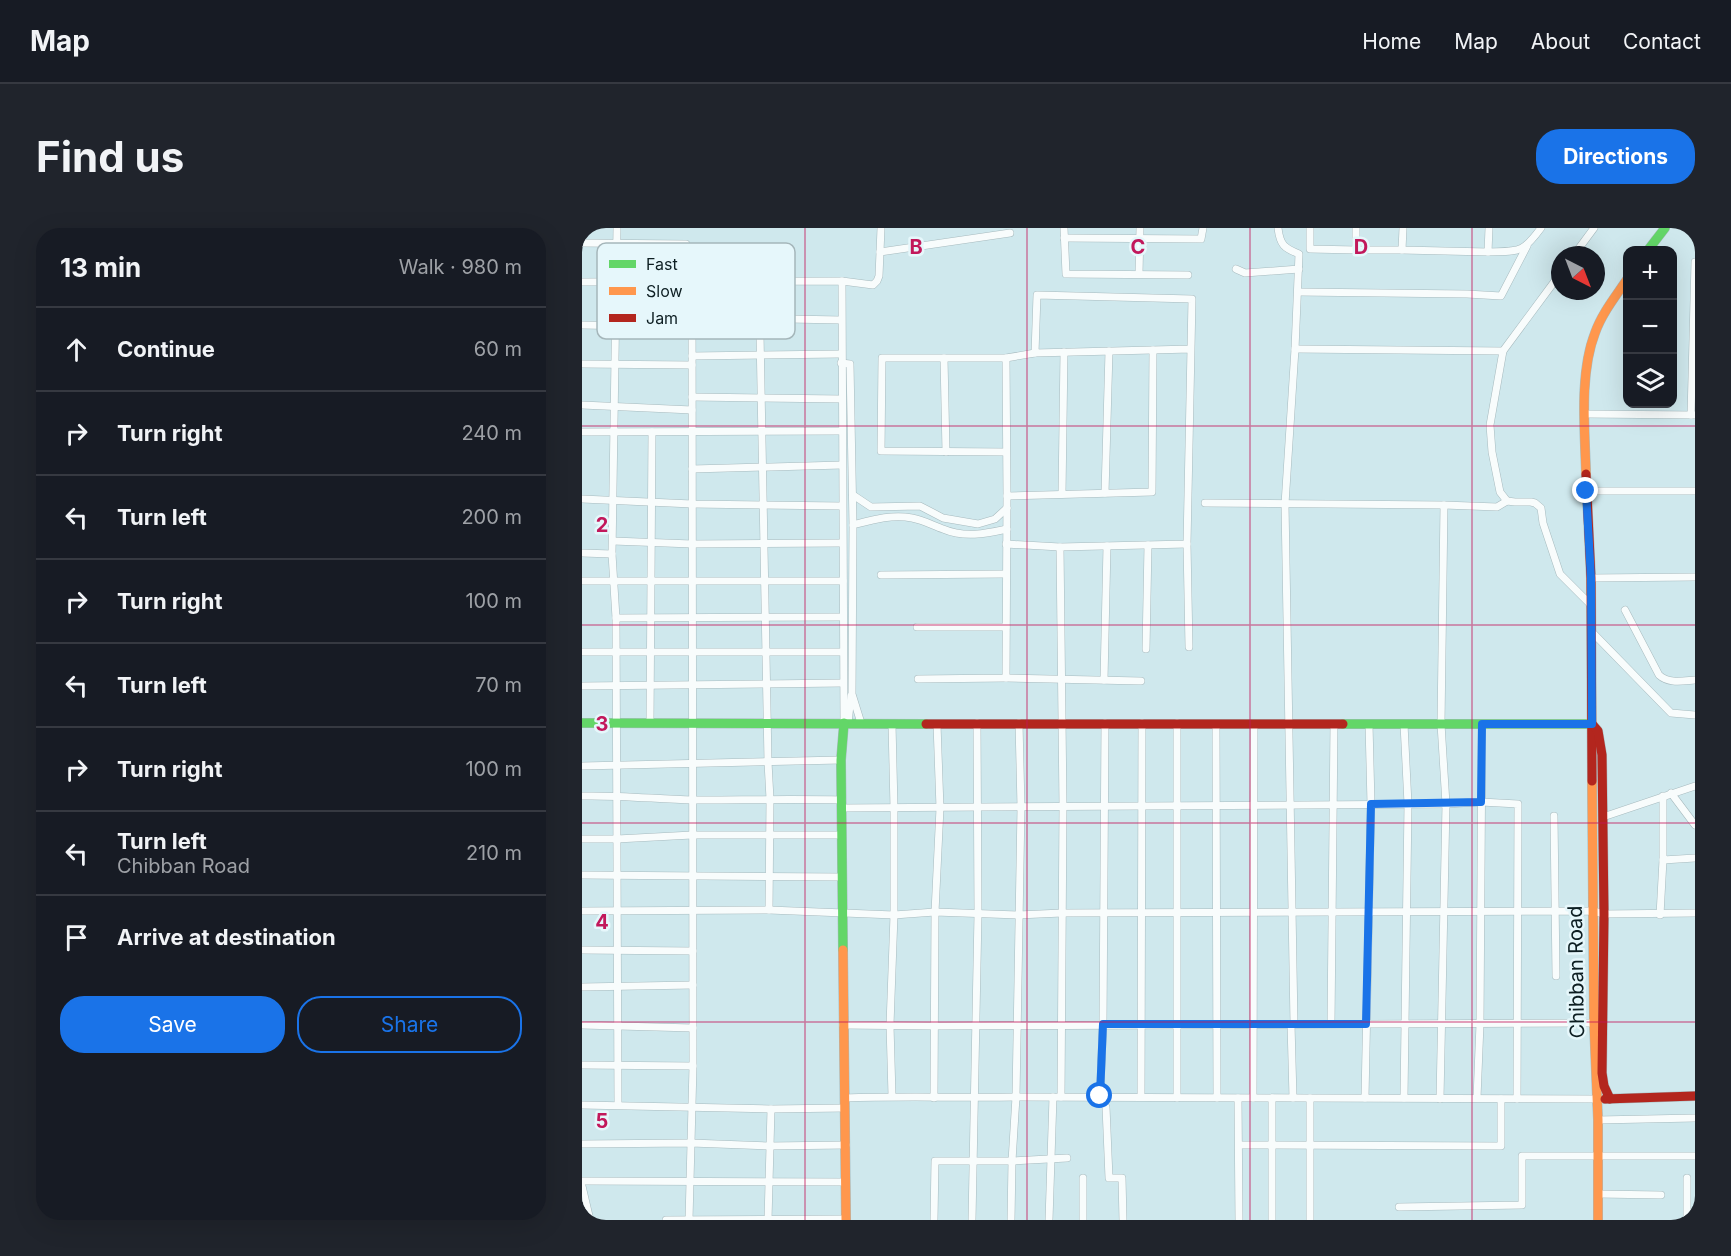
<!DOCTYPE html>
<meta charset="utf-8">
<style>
body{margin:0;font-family:Inter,sans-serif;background:#20242c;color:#f1f3f6}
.controls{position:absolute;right:18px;top:18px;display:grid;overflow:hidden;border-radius:12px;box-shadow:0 6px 24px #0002}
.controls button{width:54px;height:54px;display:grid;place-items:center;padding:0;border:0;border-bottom:2px solid #363941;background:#171b24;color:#f1f3f6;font:30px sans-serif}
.compass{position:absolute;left:969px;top:18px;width:54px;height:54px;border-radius:50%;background:#171b24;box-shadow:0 6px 24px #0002;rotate:138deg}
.stop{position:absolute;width:18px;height:18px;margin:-14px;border:4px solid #1a73e8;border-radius:50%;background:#fff}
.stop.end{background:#1a73e8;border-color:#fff;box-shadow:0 2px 6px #0008}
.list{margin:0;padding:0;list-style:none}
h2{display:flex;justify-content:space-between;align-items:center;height:78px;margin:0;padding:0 24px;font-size:26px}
h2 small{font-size:20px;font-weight:400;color:#9ea1a6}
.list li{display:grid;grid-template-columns:39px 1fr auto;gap:18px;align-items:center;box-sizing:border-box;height:84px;padding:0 24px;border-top:2px solid #363941}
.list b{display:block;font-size:22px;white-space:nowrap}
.list p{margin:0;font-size:20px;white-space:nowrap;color:#9ea1a6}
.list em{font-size:20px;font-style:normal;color:#9ea1a6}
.actions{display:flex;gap:12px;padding:18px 24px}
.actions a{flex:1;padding:14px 0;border:2px solid #1a73e8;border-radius:24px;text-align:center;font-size:21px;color:#1a73e8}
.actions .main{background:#1a73e8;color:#fff}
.icon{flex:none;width:33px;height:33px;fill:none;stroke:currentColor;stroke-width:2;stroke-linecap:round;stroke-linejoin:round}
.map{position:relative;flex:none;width:1113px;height:992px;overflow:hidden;border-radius:24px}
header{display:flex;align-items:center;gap:36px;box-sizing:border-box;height:84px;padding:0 30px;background:#171b24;border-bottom:2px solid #363941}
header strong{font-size:28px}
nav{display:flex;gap:33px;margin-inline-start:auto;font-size:21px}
.intro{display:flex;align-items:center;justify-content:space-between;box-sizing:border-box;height:144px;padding:0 36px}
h1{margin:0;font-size:42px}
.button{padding:15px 27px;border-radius:24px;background:#1a73e8;color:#fff;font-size:21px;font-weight:700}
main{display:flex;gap:36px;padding:0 36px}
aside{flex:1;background:#171b24;border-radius:24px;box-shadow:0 6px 24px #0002}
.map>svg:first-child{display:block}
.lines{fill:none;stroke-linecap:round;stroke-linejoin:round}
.street-casing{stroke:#a7babe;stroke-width:8}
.fast-casing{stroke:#a7babe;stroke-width:10}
.slow-casing{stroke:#a7babe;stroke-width:10}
.jam-casing{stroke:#a7babe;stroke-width:10}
.street{stroke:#f8fcfc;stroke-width:7}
.fast{stroke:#63d668;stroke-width:9}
.slow{stroke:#ff974d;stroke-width:9}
.jam{stroke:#b3261e;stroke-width:9}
.route{stroke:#1a73e8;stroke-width:8}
.grid{fill:none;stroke:#c2185b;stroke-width:1.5;stroke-opacity:0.55}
.labels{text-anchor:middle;stroke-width:5;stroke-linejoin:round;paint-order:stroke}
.street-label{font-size:20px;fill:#0d1e22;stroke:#e6f7fb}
.key{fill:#e6f7fb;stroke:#a5b6ba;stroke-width:1.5}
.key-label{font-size:16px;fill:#0d1e22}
.grid-label{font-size:20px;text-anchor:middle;font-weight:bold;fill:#c2185b;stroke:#e6f7fb;stroke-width:5;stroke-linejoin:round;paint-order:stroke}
</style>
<header>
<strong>Map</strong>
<nav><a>Home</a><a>Map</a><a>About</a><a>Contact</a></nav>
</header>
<div class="intro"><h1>Find us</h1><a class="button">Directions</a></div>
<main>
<aside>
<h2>13 min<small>Walk · 980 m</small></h2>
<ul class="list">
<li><svg class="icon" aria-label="ahead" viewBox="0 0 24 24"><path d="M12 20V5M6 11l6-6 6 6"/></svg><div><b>Continue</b></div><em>60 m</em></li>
<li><svg class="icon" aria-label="right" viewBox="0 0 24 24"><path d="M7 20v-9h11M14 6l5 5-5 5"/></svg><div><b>Turn right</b></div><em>240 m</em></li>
<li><svg class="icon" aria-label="left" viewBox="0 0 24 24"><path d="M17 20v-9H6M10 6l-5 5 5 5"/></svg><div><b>Turn left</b></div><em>200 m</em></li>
<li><svg class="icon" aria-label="right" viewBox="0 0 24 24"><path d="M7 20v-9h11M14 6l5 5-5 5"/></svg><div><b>Turn right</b></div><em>100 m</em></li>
<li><svg class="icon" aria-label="left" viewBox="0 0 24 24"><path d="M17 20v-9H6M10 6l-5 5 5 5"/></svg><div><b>Turn left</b></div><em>70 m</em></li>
<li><svg class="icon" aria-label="right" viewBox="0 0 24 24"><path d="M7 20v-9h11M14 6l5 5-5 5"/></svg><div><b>Turn right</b></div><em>100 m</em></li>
<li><svg class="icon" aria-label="left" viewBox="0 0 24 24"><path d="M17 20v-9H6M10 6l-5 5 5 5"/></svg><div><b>Turn left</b><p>Chibban Road</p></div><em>210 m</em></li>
<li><svg class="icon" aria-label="arrive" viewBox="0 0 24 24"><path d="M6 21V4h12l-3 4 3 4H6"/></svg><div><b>Arrive at destination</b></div></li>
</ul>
<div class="actions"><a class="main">Save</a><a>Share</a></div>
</aside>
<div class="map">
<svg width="1113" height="992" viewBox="0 0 1113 992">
<rect width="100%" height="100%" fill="#cfe8ed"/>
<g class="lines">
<defs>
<g id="street">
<polyline points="35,0 30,326 34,390 36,877"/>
<polyline points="482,0 484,46 606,47"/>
<path d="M 696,0 C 698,17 702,20 717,26 L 713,121 L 703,276 L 712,796"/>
<polyline points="728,0 728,21 774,22"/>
<polyline points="774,0 774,22 820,22"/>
<polyline points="821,0 820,22 906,24 907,0"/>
<polyline points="482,10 619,11 621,0"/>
<polyline points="0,15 104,16"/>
<polyline points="298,24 428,5"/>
<path d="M 906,24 C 937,23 940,26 959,0"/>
<polyline points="992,27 1012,0"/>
<polyline points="654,41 663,45 717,41"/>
<polyline points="557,46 558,0"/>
<polyline points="177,52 186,534 188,571 187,682"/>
<polyline points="260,53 291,57 295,53 297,48 299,0"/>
<polyline points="0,54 260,53 262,495"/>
<polyline points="716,64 885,66 919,68 945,18"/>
<polyline points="110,89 259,92"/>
<polyline points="0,97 110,99"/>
<polyline points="713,121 921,123 978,46"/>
<polyline points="921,123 908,197 910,224 918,264 925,273"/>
<polyline points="453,125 424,130 425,268 570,264 571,122"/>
<polyline points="110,128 259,126"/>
<polyline points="362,130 364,224"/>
<polyline points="424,130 300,130 299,223 424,224"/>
<polyline points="259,135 268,136 271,297"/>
<polyline points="0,136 110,137"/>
<polyline points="110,169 260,171"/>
<polyline points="0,177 110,182"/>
<polyline points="1003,186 1113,187"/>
<polyline points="1109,187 1113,34"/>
<polyline points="0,204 260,203"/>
<polyline points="110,241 260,237"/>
<polyline points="1004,263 1113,263"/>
<polyline points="523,265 527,123"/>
<polyline points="480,266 482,124"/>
<polyline points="271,267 289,279 338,278 361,290 396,296 413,291 425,280"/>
<polyline points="0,271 110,276 260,278"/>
<polyline points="623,275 862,277 915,279 925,273 933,274 949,274 953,275 959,280 961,295 978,346 1009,377"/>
<polyline points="31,313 110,316 260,315"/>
<polyline points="424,316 478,319"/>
<polyline points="605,316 607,419"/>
<polyline points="0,325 30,326"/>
<polyline points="299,347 424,346"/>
<polyline points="1009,350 1113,349"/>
<polyline points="0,353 261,353"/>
<path d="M 1043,382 L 1077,447 C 1087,456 1100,453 1113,452"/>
<polyline points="34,390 261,389"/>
<polyline points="335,399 424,399"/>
<polyline points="1009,403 1089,485 1113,487"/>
<polyline points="564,421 566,317"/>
<polyline points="0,424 261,424"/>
<polyline points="424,450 559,453"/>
<polyline points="336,451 424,450 425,268"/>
<polyline points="522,452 525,318"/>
<polyline points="0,458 261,455"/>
<polyline points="68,495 70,204"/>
<polyline points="266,495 269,468"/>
<path d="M 279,495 L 270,466 L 271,297 C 290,292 310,286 330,290 C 341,292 350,297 361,301 C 382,310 403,306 425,301"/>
<polyline points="523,495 521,796 518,869 524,879 527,950 540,950 541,992"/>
<polyline points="634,496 635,870"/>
<polyline points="822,496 826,576 822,870"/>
<polyline points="0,538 259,532"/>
<polyline points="1089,565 1113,597"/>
<path d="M 0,568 C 37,567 74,571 111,572 C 161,572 210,571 260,572"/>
<polyline points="1081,568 1081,632 1113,630"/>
<polyline points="260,580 864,576 899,574 936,576 935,871"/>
<polyline points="972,588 974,748"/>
<polyline points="1021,589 1113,558"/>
<polyline points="0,611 35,611 110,607 260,607"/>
<polyline points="0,647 260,649"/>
<polyline points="0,683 187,682 312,687 353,684 436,687 480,685 1011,683 1022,686 1113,685"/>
<polyline points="1078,687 1081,632"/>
<polyline points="0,722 111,723"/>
<polyline points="0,759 111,757"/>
<polyline points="709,796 711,870"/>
<polyline points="749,796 752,496"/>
<polyline points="0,797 111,800"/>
<polyline points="261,797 353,798 1012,795"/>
<polyline points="0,837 111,838"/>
<polyline points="310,868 308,797 312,687 312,580 310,496"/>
<polyline points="479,869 481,578 478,319 605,316 610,71 455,67 453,125 609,121"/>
<polyline points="559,869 560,495"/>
<path d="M 263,870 C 320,868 377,870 435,869 C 628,869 822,871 1015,871"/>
<polyline points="352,870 353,684 358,580 355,496"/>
<polyline points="595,870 595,495"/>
<polyline points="656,870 657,992"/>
<polyline points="671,870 672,496"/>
<polyline points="728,870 728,992"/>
<polyline points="783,870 789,576 787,496"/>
<polyline points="895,870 898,796 900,496"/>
<polyline points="858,871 864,576 859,496 862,277"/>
<polyline points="0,877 189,881 263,880"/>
<polyline points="1016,892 1113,890"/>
<polyline points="0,916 109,915 187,918 264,917"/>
<polyline points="658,917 919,918 919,871"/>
<polyline points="1105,950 1105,992"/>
<polyline points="0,953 264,954"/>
<polyline points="0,958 8,992"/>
<polyline points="1016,966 1079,967"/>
<polyline points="817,979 940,977 940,928 1113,928"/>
<polyline points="84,992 264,991"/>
<polyline points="107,992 111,838 110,53"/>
<polyline points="186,992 189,881"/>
<polyline points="352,992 353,933 430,933 485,930"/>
<polyline points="390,992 396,686 395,495"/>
<polyline points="429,992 430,933 434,869 439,579 437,495"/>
<polyline points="467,992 471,869"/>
<polyline points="501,992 501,950"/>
<polyline points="690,992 690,870"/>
</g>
<g id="fast">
<polyline points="1066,22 1083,0"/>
<polyline points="0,495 344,496"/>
<polyline points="761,496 1010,496"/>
<polyline points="261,722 259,532 262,495"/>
</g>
<g id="slow">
<path d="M 1004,246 C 1003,203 997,146 1013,105 C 1020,85 1034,68 1046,50"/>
<polyline points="1010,553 1012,795 1016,892 1016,992"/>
<polyline points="261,722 264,992"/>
</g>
<g id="jam">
<polyline points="1004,246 1009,350 1010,553"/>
<polyline points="344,496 761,496"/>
<polyline points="1010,496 1016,503 1020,527 1022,686 1020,845 1022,858 1028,871"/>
<polyline points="1023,871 1113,868"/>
</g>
</defs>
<use href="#street" class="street-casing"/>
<use href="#fast" class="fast-casing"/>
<use href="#slow" class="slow-casing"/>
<use href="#jam" class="jam-casing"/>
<use href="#street" class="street"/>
<use href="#fast" class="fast"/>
<use href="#slow" class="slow"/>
<use href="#jam" class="jam"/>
</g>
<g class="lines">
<polyline class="route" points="518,868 521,796 784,796 789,576 899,574 900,496 1010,496 1009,350 1004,263"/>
</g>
<path class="grid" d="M 223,0 L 223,992M 445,0 L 445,992M 668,0 L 668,992M 890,0 L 890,992M 0,198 L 1113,198M 0,397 L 1113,397M 0,595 L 1113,595M 0,794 L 1113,794"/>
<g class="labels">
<g class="street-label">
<text transform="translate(994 744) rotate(-91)" y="7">Chibban Road</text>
</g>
</g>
<rect x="15" y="15" width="198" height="96" rx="9" class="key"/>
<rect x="27" y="32" width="27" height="8" fill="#63d668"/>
<rect x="27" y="59" width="27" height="8" fill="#ff974d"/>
<rect x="27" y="86" width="27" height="8" fill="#b3261e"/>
<g class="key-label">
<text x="64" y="42">Fast</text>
<text x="64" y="69">Slow</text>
<text x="64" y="96">Jam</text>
</g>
<g class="grid-label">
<text x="334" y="26">B</text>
<text x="556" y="26">C</text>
<text x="779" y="26">D</text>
<text x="20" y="304">2</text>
<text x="20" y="503">3</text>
<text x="20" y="701">4</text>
<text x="20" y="900">5</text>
</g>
</svg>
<div class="controls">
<button>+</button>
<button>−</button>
<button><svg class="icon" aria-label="layers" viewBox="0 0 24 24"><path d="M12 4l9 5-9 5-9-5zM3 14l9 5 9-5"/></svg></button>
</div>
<svg class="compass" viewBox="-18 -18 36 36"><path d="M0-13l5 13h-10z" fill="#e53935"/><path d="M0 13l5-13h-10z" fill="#9ea1a6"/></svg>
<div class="stop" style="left:518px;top:868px"></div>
<div class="stop end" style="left:1004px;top:263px"></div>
</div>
</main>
